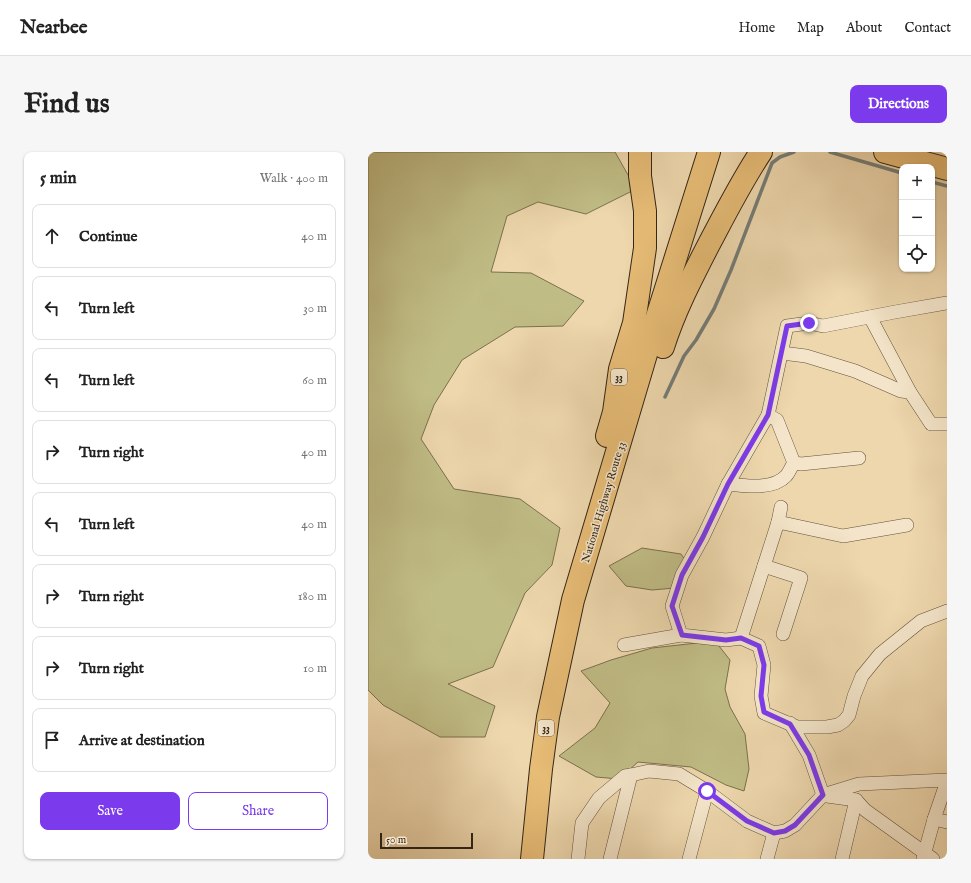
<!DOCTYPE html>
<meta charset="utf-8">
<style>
body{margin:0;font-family:"IM FELL English",serif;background:#f6f6f6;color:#222}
.controls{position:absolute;right:12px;top:12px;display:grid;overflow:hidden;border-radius:8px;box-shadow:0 1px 3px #0004}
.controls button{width:36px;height:36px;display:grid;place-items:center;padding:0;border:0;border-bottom:1px solid #e0e0e0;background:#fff;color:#222;font:20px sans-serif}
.scale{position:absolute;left:12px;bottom:10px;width:93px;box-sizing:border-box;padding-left:4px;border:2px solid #342617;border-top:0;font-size:11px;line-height:14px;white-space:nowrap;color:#342617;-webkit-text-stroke:3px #f4e5ca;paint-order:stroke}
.stop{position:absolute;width:12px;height:12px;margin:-9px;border:3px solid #7c3aed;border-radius:50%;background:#fff}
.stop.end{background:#7c3aed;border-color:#fff;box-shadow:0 1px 4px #0008}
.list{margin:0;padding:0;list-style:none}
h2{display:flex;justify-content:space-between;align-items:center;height:52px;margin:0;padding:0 16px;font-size:17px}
h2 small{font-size:13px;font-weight:400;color:#767676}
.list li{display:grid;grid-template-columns:26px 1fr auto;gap:12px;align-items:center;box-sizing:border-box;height:64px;margin:0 8px 8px;padding:0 8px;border:1px solid #e0e0e0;border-radius:8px}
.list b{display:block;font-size:15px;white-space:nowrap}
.list em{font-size:13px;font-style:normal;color:#767676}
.actions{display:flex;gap:8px;padding:12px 16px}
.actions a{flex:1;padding:9px 0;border:1px solid #7c3aed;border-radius:8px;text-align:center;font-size:14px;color:#7c3aed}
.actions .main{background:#7c3aed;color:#fff}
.icon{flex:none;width:22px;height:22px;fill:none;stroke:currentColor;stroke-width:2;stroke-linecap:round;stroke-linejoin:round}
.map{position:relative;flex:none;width:579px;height:707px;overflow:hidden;border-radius:8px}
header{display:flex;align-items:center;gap:24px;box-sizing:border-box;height:56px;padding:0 20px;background:#fff;border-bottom:1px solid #e0e0e0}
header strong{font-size:19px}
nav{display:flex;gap:22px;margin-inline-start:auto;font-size:14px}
.intro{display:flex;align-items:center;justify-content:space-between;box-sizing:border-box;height:96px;padding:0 24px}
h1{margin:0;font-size:28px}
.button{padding:10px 18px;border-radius:8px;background:#7c3aed;color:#fff;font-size:14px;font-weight:700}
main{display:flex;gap:24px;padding:0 24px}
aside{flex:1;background:#fff;border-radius:8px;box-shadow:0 1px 3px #0004}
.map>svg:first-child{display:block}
.green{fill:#c0bc85;stroke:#7a714e}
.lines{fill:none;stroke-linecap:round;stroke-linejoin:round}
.stream{stroke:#747d76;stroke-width:3.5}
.minor-casing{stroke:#62523c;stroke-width:14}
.trunk-casing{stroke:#342617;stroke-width:24}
.minor{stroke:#f4e5ca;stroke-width:13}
.trunk{stroke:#e7bc76;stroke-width:22}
.route{stroke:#7c3aed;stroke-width:5}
.labels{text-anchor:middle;stroke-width:3;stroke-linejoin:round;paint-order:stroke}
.shield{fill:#f4e5ca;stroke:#6e5f4d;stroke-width:1}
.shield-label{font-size:10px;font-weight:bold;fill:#342617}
.street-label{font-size:11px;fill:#342617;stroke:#f4e5ca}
</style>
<header>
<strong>Nearbee</strong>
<nav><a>Home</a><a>Map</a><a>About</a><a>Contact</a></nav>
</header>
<div class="intro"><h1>Find us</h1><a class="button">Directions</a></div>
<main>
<aside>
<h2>5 min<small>Walk · 400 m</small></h2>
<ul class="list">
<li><svg class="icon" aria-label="ahead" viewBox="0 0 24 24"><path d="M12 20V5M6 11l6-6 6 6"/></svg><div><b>Continue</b></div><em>40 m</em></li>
<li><svg class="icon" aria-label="left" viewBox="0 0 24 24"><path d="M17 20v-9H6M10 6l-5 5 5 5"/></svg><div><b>Turn left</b></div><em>30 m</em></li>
<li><svg class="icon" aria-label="left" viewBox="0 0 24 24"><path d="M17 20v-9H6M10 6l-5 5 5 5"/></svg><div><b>Turn left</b></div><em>60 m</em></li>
<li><svg class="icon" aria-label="right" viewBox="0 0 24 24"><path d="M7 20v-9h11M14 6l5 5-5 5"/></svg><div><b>Turn right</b></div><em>40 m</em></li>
<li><svg class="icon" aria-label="left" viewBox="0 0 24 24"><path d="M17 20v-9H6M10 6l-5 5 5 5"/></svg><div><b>Turn left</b></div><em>40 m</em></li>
<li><svg class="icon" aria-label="right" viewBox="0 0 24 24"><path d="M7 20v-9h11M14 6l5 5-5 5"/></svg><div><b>Turn right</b></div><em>180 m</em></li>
<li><svg class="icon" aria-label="right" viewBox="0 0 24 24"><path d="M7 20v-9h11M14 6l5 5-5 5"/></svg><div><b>Turn right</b></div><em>10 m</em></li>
<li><svg class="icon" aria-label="arrive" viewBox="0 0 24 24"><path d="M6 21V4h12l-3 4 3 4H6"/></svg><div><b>Arrive at destination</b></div></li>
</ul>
<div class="actions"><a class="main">Save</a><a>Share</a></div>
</aside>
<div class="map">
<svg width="579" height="707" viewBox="0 0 579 707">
<rect width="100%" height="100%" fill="#eed7ad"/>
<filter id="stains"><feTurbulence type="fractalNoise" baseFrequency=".005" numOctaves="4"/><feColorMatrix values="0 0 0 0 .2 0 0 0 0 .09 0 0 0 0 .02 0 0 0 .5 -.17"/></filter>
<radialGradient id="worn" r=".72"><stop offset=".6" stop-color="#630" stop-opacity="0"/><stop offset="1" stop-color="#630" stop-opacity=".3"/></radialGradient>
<g class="green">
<polygon points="0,0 247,0 268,37 218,62 170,50 139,64 123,120 163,121 216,149 195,174 147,175 94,208 66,253 53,287 86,337 152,347 192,376 184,413 157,441 125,515 80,532 127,554 117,585 72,585 15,553 0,538"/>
<polygon points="274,396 313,402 317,408 307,436 284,438 258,434 241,414"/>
<polygon points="347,489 362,508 357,537 362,555 377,582 381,617 376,639 358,633 323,615 270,610 251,627 228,625 191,604 227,576 242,551 213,519 243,508 284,496"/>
</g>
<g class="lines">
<g class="stream">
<polyline points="462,0 534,21"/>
<polyline points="564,30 579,34"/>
<polyline points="297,245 316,204 328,188 346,157 363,118 404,11 412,5 426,0"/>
</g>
<defs>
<g id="minor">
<polyline points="502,165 542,240 563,272 579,272"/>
<polyline points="414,201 438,204 487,219 533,239 542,240"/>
<path d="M 400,263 L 409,268 L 426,311 C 423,315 421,321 418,324 C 405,338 377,334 360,332 L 335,385 L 314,423 L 304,454 L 313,483 L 358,488 L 373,486 L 391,494 L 396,513 L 393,544 L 396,561 L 429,575 L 459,575 L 470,573 L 476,569 L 481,563 L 486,544 L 494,524 L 512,502 L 553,469 L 579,459"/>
<polyline points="426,311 433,312 491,306"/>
<polyline points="360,332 400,263 419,174 441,171 455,174 527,160 579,151"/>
<polyline points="410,370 413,355"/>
<polyline points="396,414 433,426 415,482"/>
<polyline points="373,486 410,370 475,384 539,373"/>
<polyline points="256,493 313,483"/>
<polyline points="422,571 441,603 455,643"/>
<polyline points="579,629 566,667 579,670"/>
<polyline points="459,644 488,648 497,658 565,707"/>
<polyline points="210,707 214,671 231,646 257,624 263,623 281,619 311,622 339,639 379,669 406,681 417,679 427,673 455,643 491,632 579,628"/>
<polyline points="242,707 263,623"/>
<polyline points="321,707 339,639"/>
<polyline points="399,707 406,681"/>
<polyline points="474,707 488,648"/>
<polyline points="555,707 566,667"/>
</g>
<g id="trunk">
<polyline points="517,0 579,17"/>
<path d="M 295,195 C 306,160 323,127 340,94 C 357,62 373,30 393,0"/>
<polyline points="239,284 246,260 252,217 266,171 277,96 277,59 272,24 272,0"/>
<polyline points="164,707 173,617 180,565 205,448 289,165 341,0"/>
</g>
</defs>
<use href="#minor" class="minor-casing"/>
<use href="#trunk" class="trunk-casing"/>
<use href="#minor" class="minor"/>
<use href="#trunk" class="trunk"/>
</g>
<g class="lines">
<polyline class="route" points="339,639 379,669 406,681 417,679 427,673 455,643 441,603 422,572 396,560 393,544 396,513 391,494 373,486 358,488 314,483 304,454 314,423 335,385 360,332 400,263 419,174 441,171"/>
</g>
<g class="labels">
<g class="shield">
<rect x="243" y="217" width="16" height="16" rx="3"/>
<rect x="170" y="568" width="16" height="16" rx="3"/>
</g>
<g class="shield-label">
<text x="251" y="229">33</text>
<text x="178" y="580">33</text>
</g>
<g class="street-label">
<text transform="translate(235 350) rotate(-73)" y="4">National Highway Route 33</text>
</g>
</g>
<rect width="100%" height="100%" filter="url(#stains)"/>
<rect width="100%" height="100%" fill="url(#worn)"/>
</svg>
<div class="controls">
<button>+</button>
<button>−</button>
<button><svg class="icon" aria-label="locate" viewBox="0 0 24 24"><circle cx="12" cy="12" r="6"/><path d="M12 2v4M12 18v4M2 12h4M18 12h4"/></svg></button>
</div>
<div class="scale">50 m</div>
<div class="stop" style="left:339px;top:639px"></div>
<div class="stop end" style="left:441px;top:171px"></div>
</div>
</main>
